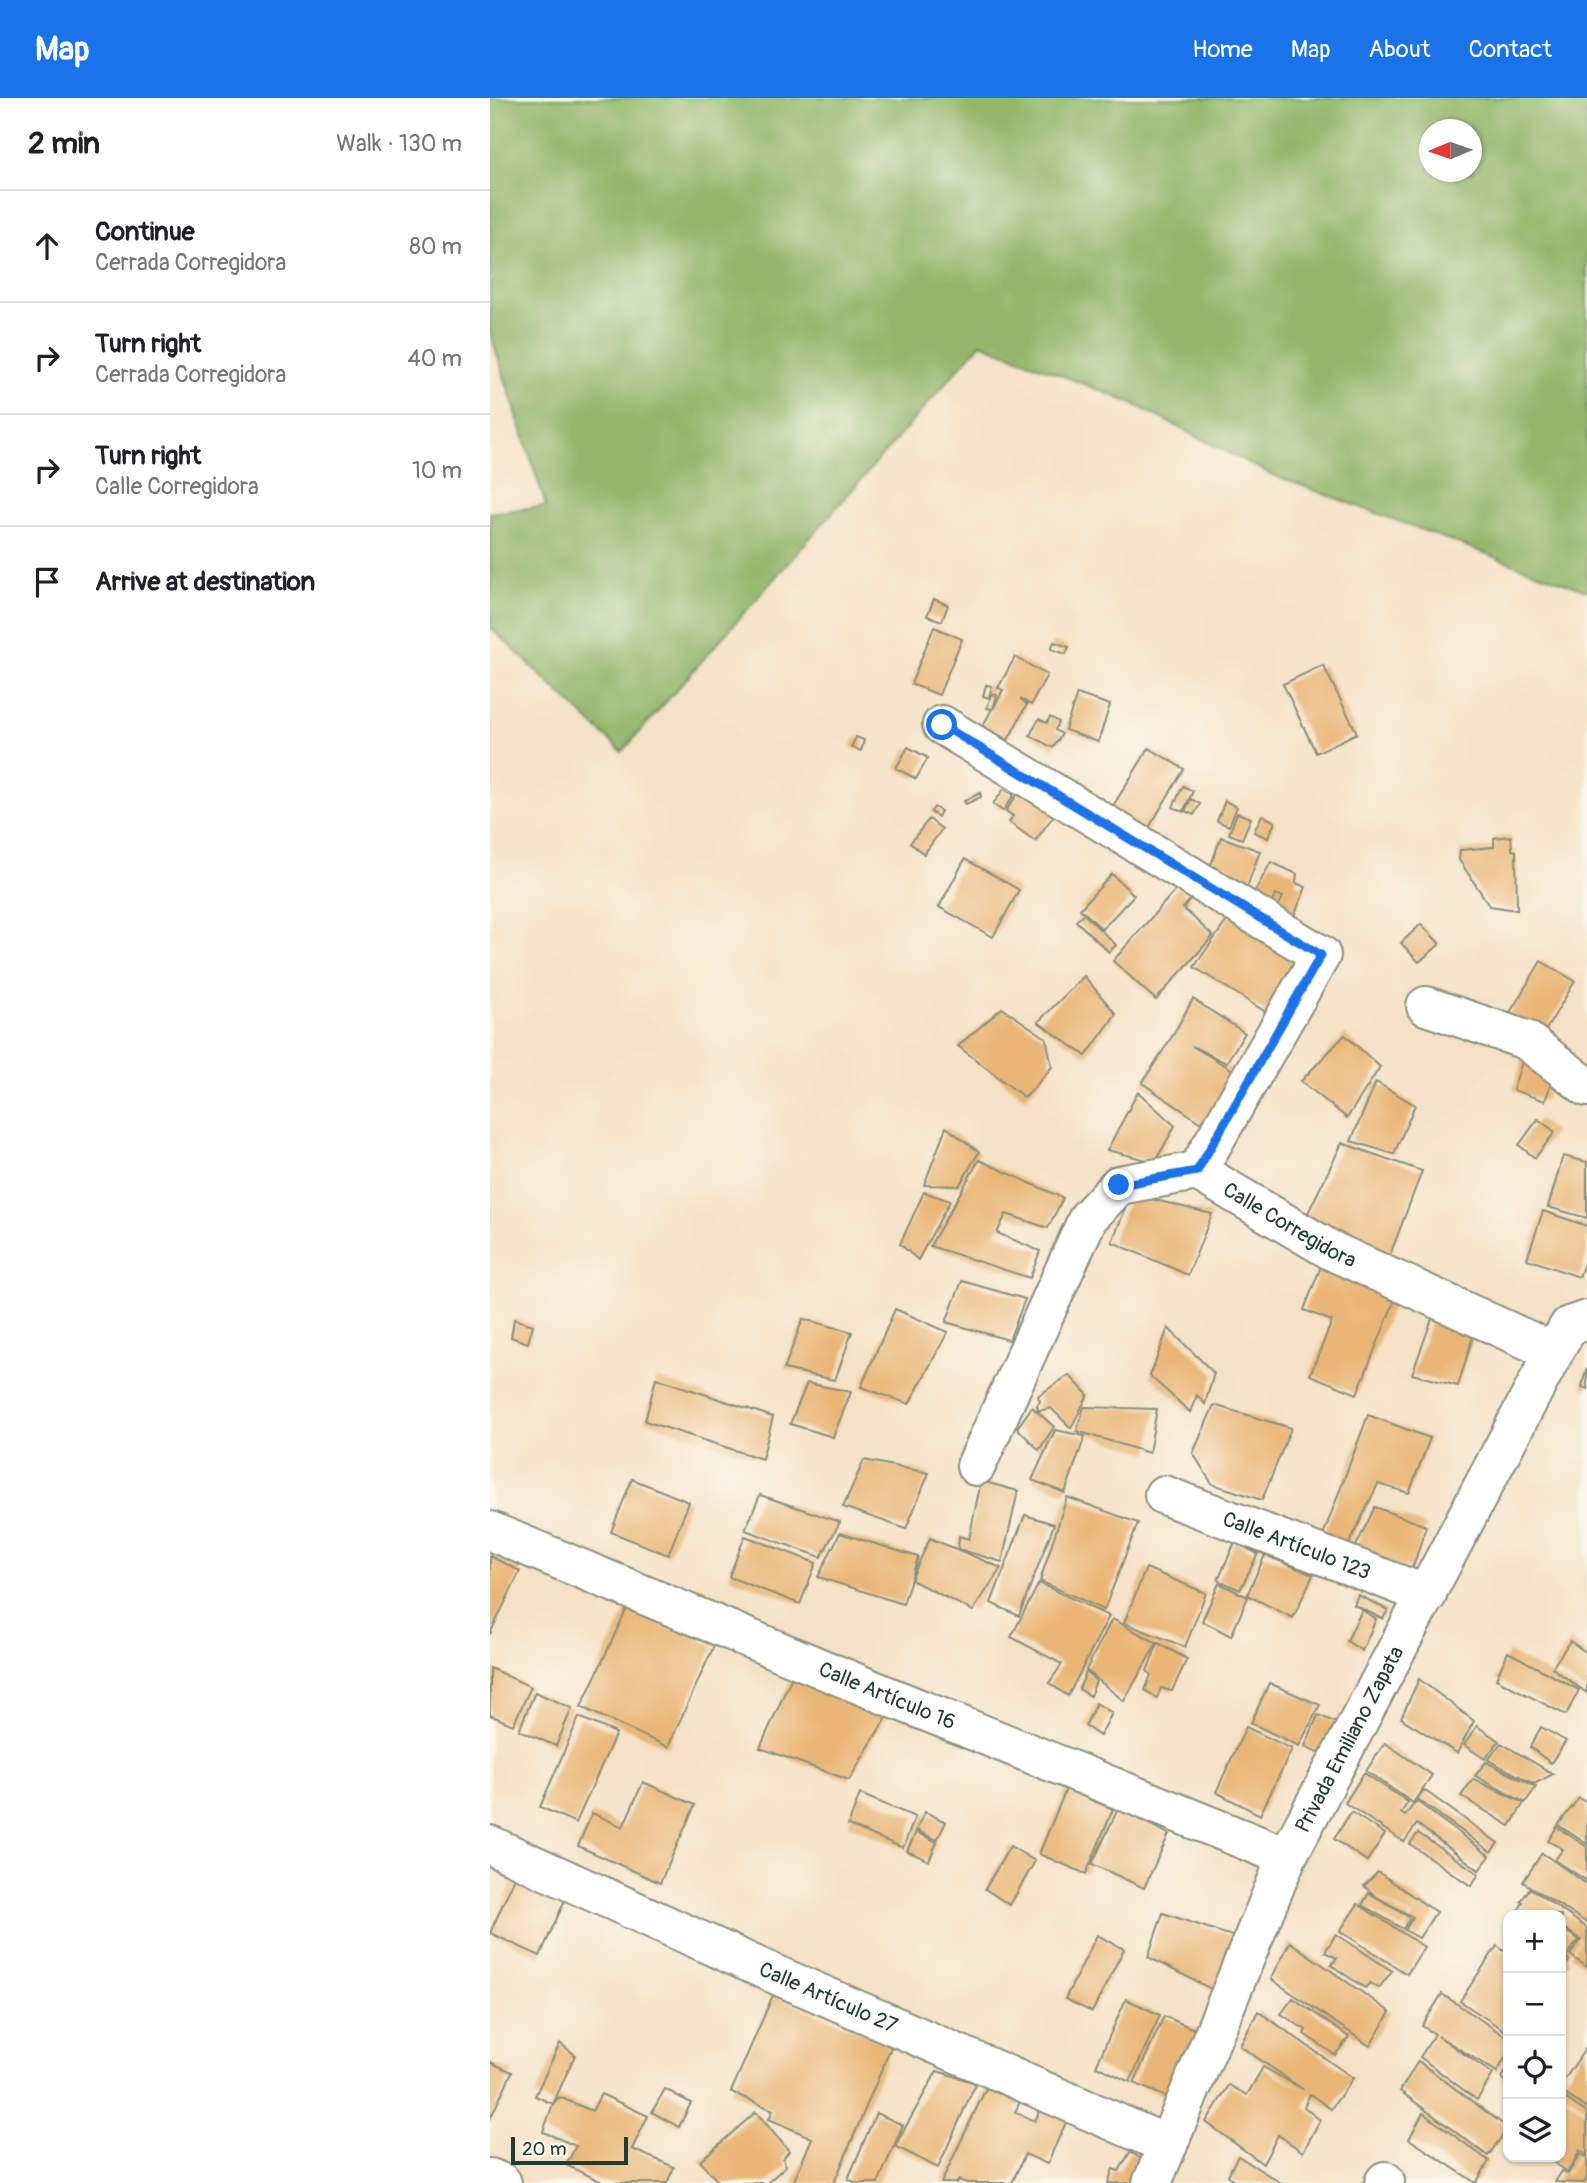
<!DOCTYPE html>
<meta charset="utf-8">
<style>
body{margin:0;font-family:Pangolin,sans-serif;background:#f6f6f6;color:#202124}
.controls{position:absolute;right:21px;bottom:21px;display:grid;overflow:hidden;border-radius:14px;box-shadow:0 2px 5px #0004}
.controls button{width:63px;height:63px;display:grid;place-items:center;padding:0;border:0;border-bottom:2px solid #e0e0e0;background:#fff;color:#202124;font:35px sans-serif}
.compass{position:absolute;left:929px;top:21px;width:63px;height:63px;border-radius:50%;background:#fff;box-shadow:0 2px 5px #0004;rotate:268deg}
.scale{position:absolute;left:21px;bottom:18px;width:117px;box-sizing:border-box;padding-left:7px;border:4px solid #1f3d34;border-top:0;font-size:19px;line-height:24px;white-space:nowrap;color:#1f3d34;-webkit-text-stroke:5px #fbf7ec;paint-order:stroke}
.stop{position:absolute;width:21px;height:21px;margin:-16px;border:5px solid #1a73e8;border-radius:50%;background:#fff}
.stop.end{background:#1a73e8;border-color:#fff;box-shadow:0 2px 7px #0008}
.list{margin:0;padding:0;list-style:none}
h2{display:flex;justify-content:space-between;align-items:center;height:91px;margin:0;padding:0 28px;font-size:30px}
h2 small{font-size:23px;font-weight:400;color:#757577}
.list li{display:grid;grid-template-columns:46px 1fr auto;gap:21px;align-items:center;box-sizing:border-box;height:112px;padding:0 28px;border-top:2px solid #e0e0e0}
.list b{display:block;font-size:26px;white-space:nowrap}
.list p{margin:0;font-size:23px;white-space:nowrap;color:#757577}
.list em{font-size:23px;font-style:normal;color:#757577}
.icon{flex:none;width:38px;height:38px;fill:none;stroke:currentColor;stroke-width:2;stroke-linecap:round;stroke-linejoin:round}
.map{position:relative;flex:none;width:1097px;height:2085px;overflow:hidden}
header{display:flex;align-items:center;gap:42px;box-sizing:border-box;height:98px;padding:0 35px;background:#1a73e8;color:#fff}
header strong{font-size:33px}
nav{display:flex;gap:38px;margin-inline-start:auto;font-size:24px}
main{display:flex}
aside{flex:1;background:#fff}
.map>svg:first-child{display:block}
.forest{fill:#93b66b;stroke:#597a50;stroke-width:2;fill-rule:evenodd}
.building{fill:#eab676}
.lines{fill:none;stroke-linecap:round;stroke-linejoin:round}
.minor-casing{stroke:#8a8f7c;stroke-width:42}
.minor{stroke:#fff;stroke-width:38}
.route{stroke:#1a73e8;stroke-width:9}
.labels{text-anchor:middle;stroke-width:7;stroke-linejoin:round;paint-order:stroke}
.street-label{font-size:21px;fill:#1f3d34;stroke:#fbf7ec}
</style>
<header>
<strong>Map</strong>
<nav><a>Home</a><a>Map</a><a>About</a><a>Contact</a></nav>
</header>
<main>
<aside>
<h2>2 min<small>Walk · 130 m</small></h2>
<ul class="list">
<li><svg class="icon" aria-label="ahead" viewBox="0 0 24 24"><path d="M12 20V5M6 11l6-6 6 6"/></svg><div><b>Continue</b><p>Cerrada Corregidora</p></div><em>80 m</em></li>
<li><svg class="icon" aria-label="right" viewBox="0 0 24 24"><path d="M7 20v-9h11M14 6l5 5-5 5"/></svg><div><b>Turn right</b><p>Cerrada Corregidora</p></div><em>40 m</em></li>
<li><svg class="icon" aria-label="right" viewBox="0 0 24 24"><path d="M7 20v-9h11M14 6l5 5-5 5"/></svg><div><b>Turn right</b><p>Calle Corregidora</p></div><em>10 m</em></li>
<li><svg class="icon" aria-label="arrive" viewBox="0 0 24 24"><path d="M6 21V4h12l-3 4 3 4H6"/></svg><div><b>Arrive at destination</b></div></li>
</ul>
</aside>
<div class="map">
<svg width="1097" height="2085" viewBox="0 0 1097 2085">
<rect width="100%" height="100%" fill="#fbf7ec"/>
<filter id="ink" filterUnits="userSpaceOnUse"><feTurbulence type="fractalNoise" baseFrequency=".0143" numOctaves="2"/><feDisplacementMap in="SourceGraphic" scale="14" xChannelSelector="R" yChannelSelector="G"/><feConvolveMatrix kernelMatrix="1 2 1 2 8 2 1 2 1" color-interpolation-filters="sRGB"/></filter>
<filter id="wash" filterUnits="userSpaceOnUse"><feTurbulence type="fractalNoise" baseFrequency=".00686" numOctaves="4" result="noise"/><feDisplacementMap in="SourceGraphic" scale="28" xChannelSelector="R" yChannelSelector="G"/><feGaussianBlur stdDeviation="1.57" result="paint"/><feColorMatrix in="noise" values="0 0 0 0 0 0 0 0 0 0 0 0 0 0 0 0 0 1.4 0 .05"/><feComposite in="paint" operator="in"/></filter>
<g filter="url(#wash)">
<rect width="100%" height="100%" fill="#f5e1c5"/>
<path class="forest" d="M 0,0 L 1097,0 L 1097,493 L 780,376 L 641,305 L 491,245 L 132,654 L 0,529 L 0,415 L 56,408 L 0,234 ZM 940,32 L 982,32 L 982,74 L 940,74 Z"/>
<g id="blocks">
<g class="building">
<polygon points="444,501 458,507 452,523 437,518"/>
<polygon points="444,529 472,541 449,597 421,586"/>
<polygon points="564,544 579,549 576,556 561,551"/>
<polygon points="525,559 557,577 541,607 530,601 537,606 518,642 493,628 502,611 497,610 502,596 507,597 503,611 513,592 508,590"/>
<polygon points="833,567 867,635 826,655 793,586"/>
<polygon points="496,587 502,588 499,600 493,598"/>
<polygon points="587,596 620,607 608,644 575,632"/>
<polygon points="560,619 569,624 565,632 572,636 563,650 540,637 549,621 557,625"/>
<polygon points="366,639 374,642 371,653 361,649"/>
<polygon points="418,649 438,660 426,681 406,670"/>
<polygon points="659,650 694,671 654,738 618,716"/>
<polygon points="536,684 570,709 545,743 519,724 523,718 516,713"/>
<polygon points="693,688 703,693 693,714 683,709"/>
<polygon points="514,691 524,697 513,713 503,706"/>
<polygon points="490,695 491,699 476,706 474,703"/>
<polygon points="701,701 710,706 704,717 695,713"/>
<polygon points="735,703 747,709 739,728 727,723"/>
<polygon points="444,709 451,713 448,719 441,714"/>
<polygon points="747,715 761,720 752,741 739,736"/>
<polygon points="772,717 785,724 778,740 764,734"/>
<polygon points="439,721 452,731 434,756 420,745"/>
<polygon points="1021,738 1022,752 1026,753 1027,812 1000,808 969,762 970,752 1004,749 1004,740"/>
<polygon points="731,739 770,753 757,789 718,775"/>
<polygon points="475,761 529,792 503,839 449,809"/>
<polygon points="781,764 807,776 806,785 816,789 802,823 785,814 793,799 786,796 778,812 760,802"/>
<polygon points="622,776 644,797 612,831 590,811"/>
<polygon points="688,789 701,801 693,810 723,838 666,902 623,863"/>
<polygon points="743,814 813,852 787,921 704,869"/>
<polygon points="594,816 626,847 619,854 586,823"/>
<polygon points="931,826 950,846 929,864 911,845"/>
<polygon points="1051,863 1085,883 1047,947 1013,926"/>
<polygon points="594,878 626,916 596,958 548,924"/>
<polygon points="703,901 755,935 736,965 702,948 751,977 720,1031 652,985 683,937"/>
<polygon points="512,910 556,940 562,969 535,1000 468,948"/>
<polygon points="855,937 890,969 857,1020 811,983"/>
<polygon points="1034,957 1067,968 1055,1003 1023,992"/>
<polygon points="886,984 925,1007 904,1056 861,1043"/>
<polygon points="648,994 685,1028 665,1064 617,1052"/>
<polygon points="1048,1021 1065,1034 1045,1060 1029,1047"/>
<polygon points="456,1029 489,1054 469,1088 434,1087"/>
<polygon points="852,1045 932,1073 895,1170 814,1123"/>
<polygon points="1073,1058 1097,1064 1097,1120 1058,1109"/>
<polygon points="489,1062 573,1100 558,1130 516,1116 507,1135 550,1153 540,1180 440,1148"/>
<polygon points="434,1094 460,1103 428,1162 410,1146"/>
<polygon points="641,1096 722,1116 698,1177 622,1144"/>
<polygon points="1053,1113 1097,1128 1097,1157 1089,1179 1037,1161"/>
<polygon points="833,1163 908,1194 867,1296 820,1277 842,1223 814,1212"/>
<polygon points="472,1183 535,1201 519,1242 456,1224"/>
<polygon points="946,1210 987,1225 968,1288 922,1276"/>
<polygon points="405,1211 458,1234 419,1306 371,1289"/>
<polygon points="24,1221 43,1227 38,1245 21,1239"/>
<polygon points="313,1221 362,1234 345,1282 294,1271"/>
<polygon points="678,1230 724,1275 715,1306 707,1297 700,1314 660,1278"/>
<polygon points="1096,1272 1097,1273 1097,1291 1092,1289"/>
<polygon points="579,1277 598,1297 581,1330 561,1310 548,1313 547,1307 550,1303 548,1298"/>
<polygon points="166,1280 283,1319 272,1361 155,1323"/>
<polygon points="317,1285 361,1294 343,1339 300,1326"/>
<polygon points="724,1307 801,1330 772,1402 722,1386 703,1355"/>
<polygon points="542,1309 564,1329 549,1352 527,1330"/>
<polygon points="594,1309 667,1311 659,1355 587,1333"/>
<polygon points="878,1317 940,1340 919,1395 888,1386 857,1450 832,1440"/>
<polygon points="565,1332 595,1338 575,1395 542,1382"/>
<polygon points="374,1362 439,1375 416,1431 353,1409"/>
<polygon points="142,1381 199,1404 178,1457 121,1434"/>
<polygon points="491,1383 528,1393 512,1464 468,1451 469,1438 479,1441"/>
<polygon points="270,1397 350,1424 331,1459 255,1432"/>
<polygon points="577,1399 648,1425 614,1512 550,1483"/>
<polygon points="885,1409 936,1428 922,1472 863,1454"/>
<polygon points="535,1417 564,1426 529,1518 501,1505"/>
<polygon points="350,1435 428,1459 413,1506 328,1479"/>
<polygon points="255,1438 326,1465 310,1506 239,1479"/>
<polygon points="440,1440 511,1470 483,1513 421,1482"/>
<polygon points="745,1444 768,1456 750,1492 728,1482"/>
<polygon points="775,1457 823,1477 803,1520 757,1497"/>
<polygon points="0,1458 30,1473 0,1536"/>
<polygon points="656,1470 716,1495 695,1549 634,1525"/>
<polygon points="549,1485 619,1518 578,1598 559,1585 572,1566 521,1539"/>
<polygon points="729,1485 758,1499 741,1538 712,1523"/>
<polygon points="868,1497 898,1512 893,1521 864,1507"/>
<polygon points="138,1508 224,1548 178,1649 91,1609"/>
<polygon points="872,1512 886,1521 872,1553 857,1543"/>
<polygon points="622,1521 667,1545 634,1603 596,1572"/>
<polygon points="1080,1543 1097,1555 1097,1595 1062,1570"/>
<polygon points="668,1545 697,1561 682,1593 671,1590 667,1600 655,1592 661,1577 657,1573"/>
<polygon points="1018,1554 1089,1592 1076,1617 1006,1581"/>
<polygon points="0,1570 41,1589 23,1627 0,1617"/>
<polygon points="304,1574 397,1618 359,1682 270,1650"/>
<polygon points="596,1574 606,1583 600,1598 589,1591"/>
<polygon points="929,1581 984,1623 967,1655 911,1620"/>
<polygon points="779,1585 830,1607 809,1648 761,1625"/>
<polygon points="45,1594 82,1610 66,1648 29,1632"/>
<polygon points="606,1605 622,1615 610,1638 595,1628"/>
<polygon points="828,1617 847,1625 833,1657 815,1648"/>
<polygon points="89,1619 126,1635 86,1725 50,1709"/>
<polygon points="987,1628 1009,1643 995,1661 974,1647"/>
<polygon points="756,1629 802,1651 770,1717 726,1694"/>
<polygon points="1051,1629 1076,1643 1061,1665 1040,1649"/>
<polygon points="895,1645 942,1677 923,1705 876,1673"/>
<polygon points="1011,1645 1063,1676 1044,1686 998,1662"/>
<polygon points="996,1664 1046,1689 1035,1705 985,1678"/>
<polygon points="874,1675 918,1704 911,1715 915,1718 926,1703 1000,1758 989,1772 927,1726 914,1744 855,1705"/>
<polygon points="983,1681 1034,1705 1020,1728 971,1698"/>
<polygon points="153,1684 205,1707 170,1785 88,1748 102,1715 133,1729"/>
<polygon points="576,1691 623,1711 596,1776 549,1756"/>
<polygon points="934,1692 1008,1745 1001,1754 927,1701"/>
<polygon points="370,1696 425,1719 413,1750 358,1727"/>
<polygon points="1089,1700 1097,1705 1097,1746 1068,1727"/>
<polygon points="628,1711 679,1736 654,1790 602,1766"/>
<polygon points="435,1714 456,1724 447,1742 426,1732"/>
<polygon points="861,1714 895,1736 877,1763 844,1741"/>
<polygon points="1067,1729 1097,1749 1097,1783 1065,1762 1073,1751 1058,1743"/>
<polygon points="426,1734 447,1744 439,1763 417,1753"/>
<polygon points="928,1735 989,1776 981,1788 920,1746"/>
<polygon points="520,1748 545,1763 520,1807 495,1791"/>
<polygon points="1052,1755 1097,1786 1097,1825 1033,1784"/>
<polygon points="29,1770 79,1793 50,1858 0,1835"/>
<polygon points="888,1774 946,1814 929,1840 915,1832 923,1819 887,1799 874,1788"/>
<polygon points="1040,1790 1097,1830 1097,1869 1080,1857 1091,1842 1071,1828 1071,1817 1026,1817 1033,1804 1031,1803"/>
<polygon points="879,1795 920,1820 913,1831 872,1807"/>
<polygon points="868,1806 934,1849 917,1876 850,1833"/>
<polygon points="673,1815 748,1840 725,1893 658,1859"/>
<polygon points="1071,1830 1089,1842 1076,1858 1079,1863 1071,1876"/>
<polygon points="846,1836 902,1873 889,1890 880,1885 875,1890 841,1867 847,1860 835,1854"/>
<polygon points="607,1837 634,1851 602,1914 575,1901"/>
<polygon points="800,1844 900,1914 880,1948 781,1881"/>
<polygon points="1007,1848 1018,1856 1018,1935 970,1903"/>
<polygon points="952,1896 1018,1940 1018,1955 1007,1974 948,1938 1003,1976 987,2002 930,1959 945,1936 932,1928"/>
<polygon points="283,1897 402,1947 344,2085 303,2085 322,2040 279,2021 283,2012 241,1994"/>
<polygon points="803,1900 859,1939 845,1957 814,1936 816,1932 791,1916"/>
<polygon points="636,1901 670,1917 640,1984 606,1968"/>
<polygon points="768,1913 863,1980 841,2011 820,1996 814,2009 830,2022 813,2054 788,2037 773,2066 716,2024 739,1987 757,1997 773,1969 814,1992 750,1948"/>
<polygon points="674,1918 713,1935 683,2002 644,1985"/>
<polygon points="70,1945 85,1957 63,2006 45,1998"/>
<polygon points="1097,1948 1097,2011 1071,1993 1071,1987"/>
<polygon points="928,1963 1018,2030 998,2058 910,1993"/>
<polygon points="0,1964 22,1974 0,2021"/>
<polygon points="1018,1969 1018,1985 1012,1980"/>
<polygon points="447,1973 486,1985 448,2070 405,2048"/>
<polygon points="499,1984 532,1999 525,2014 545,2023 552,2008 578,2020 557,2066 535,2056 522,2085 477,2085 469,2082 467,2085 451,2085"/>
<polygon points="175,1991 201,2005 189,2029 162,2014"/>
<polygon points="111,1996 158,2018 142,2051 184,2069 177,2085 114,2085 76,2067 86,2048 53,2034 63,2006 69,1999 102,2013"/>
<polygon points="1071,1997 1097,2015 1097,2058 1090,2052 1078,2074 1056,2059 1071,2059"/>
<polygon points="266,2014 299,2053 293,2061 296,2068 277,2085 229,2085 210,2063"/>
<polygon points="386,2015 413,2027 388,2085 367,2085 358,2081"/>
<polygon points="933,2015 999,2063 986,2085 919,2041"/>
<polygon points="640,2054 655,2063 646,2085 618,2085 623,2071 629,2073"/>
<polygon points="1090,2056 1097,2060 1097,2080 1094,2085 1065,2084 1072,2073 1078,2076"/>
<polygon points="748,2058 791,2085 745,2085 738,2077"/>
</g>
</g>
</g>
<g filter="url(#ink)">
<use href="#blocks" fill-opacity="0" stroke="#8a8f7c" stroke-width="2"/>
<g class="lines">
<defs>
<g id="minor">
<polyline points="452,627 831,857 707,1073"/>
<polyline points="936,908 1036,942 1097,989"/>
<path id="s1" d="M 486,1368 L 598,1120 L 629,1087 L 707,1073 L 842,1153 L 1064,1254"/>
<path id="s2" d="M 674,1397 L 937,1497"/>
<path id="s3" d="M 0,1433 L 400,1599 L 797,1759"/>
<path id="s4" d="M 0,1747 L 273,1871 L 678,2047"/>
<polyline points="0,2080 12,2085"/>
<path id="s5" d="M 662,2085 L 797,1759 L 1064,1254 L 1079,1228 L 1097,1222"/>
<polyline points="894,2085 895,2083"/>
</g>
</defs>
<use href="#minor" class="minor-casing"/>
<use href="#minor" class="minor"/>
</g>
</g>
<g class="lines" filter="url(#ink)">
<polyline class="route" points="452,627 831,857 707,1073 629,1087"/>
</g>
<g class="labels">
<g class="street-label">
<text dy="7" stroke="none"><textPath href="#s1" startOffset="504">Calle Corregidora</textPath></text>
<text dy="7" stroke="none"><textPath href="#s2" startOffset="142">Calle Artículo 123</textPath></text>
<text dy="7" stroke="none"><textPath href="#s3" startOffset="430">Calle Artículo 16</textPath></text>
<text dy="7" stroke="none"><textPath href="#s5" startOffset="486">Privada Emiliano Zapata</textPath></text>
<text dy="7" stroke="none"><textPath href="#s4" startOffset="371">Calle Artículo 27</textPath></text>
</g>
</g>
</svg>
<div class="controls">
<button>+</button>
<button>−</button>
<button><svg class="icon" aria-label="locate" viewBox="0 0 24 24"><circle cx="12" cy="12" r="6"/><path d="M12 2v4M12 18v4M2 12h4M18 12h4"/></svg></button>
<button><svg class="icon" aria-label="layers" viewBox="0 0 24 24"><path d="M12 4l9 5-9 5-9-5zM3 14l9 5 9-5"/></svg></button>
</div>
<svg class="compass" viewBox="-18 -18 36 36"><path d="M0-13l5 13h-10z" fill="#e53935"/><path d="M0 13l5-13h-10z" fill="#757577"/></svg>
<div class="scale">20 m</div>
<div class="stop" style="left:452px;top:627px"></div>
<div class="stop end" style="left:629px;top:1087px"></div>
</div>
</main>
